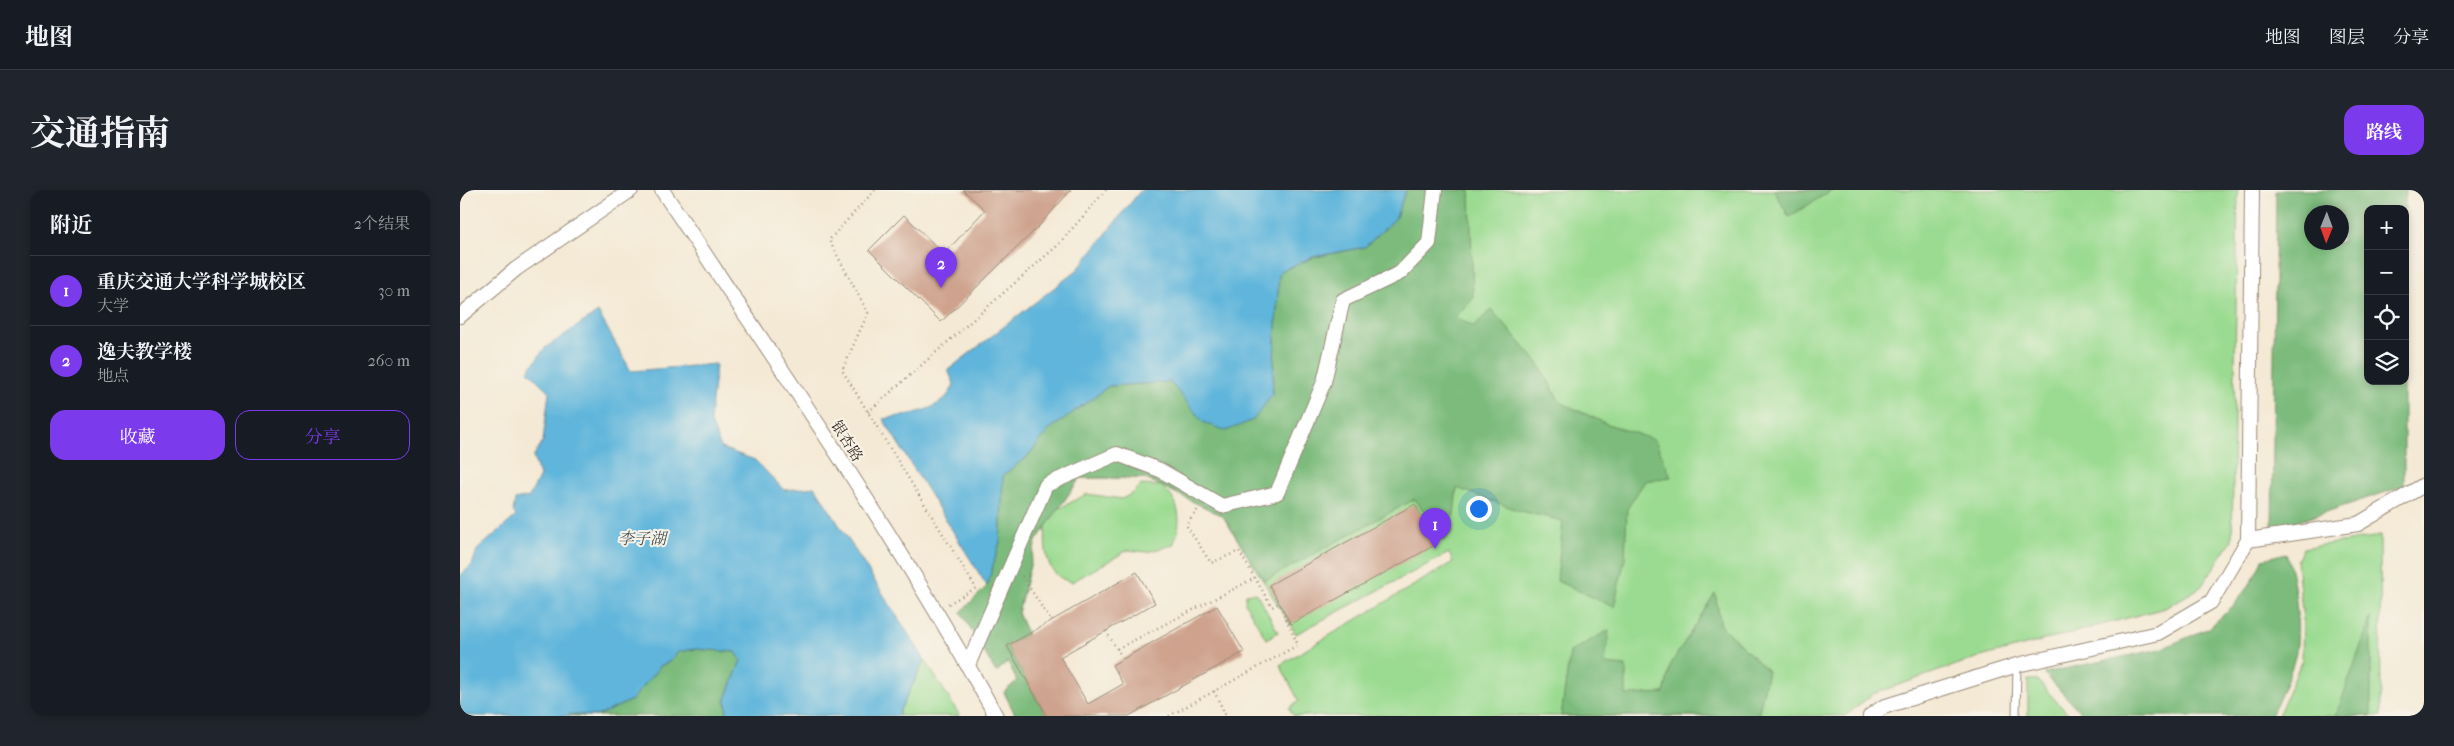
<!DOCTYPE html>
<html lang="zh">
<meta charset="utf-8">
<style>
body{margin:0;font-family:"IM FELL French Canon","Noto Serif SC",serif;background:#20242c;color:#f1f3f6}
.controls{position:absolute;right:15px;top:15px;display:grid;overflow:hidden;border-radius:10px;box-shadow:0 2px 8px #0003}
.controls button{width:45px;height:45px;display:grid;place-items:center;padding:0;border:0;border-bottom:1px solid #363941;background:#171b24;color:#f1f3f6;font:25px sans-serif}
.compass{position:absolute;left:1844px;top:15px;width:45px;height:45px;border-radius:50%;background:#171b24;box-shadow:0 2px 8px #0003;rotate:181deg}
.you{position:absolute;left:1018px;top:318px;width:18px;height:18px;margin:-12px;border:4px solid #fff;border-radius:50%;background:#1a73e8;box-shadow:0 0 0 8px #1a73e833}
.badge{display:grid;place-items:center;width:32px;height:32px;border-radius:50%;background:#7c3aed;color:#fff;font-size:16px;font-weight:700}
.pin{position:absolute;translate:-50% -41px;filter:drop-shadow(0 1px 2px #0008)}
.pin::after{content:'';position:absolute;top:26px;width:18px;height:15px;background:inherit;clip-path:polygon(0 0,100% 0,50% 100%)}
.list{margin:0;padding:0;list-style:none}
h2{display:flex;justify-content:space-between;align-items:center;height:65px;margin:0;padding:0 20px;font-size:21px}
h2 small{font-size:16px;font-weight:400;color:#9ea1a6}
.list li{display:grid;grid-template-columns:32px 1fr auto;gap:15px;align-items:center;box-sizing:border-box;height:70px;padding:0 20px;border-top:1px solid #363941}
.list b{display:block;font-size:19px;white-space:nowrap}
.list p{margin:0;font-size:16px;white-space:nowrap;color:#9ea1a6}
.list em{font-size:16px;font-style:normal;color:#9ea1a6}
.actions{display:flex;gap:10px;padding:15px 20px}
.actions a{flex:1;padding:11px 0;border:1px solid #7c3aed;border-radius:15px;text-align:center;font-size:18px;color:#7c3aed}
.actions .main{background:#7c3aed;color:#fff}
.icon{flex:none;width:28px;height:28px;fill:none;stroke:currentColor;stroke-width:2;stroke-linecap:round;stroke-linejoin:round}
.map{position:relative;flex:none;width:1964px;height:526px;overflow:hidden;border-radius:15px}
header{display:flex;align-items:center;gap:30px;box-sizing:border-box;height:70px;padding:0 25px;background:#171b24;border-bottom:1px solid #363941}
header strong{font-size:24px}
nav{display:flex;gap:28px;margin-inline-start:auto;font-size:18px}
.intro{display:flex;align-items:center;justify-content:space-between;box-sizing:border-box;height:120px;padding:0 30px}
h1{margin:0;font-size:35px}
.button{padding:12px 22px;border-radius:15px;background:#7c3aed;color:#fff;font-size:18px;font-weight:700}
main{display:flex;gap:30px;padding:0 30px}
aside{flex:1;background:#171b24;border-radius:15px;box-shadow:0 2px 8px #0003}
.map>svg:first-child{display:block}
.green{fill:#9bdb91;stroke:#6b8258}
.forest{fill:#7cbb7b;stroke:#5c724c;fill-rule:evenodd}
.water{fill:#5eb5db;stroke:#4c707c}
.building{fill:#cea28d}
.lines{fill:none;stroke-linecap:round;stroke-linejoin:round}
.lane-casing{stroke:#988a79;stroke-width:9}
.street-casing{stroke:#988a79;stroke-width:16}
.path{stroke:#988a79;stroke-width:2.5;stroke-dasharray:1 4;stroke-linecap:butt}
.lane{stroke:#fff;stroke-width:7}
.street{stroke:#fff;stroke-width:14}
.labels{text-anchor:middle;stroke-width:4;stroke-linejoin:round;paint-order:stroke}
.street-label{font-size:15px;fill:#3b2a1e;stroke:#f7f3e8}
.water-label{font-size:16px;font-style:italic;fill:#465457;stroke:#f7f3e8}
</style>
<header>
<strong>地图</strong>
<nav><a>地图</a><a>图层</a><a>分享</a></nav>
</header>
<div class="intro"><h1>交通指南</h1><a class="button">路线</a></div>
<main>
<aside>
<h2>附近<small>2个结果</small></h2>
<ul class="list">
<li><span class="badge">1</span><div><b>重庆交通大学科学城校区</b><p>大学</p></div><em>30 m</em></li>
<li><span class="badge">2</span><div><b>逸夫教学楼</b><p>地点</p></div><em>260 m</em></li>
</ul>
<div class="actions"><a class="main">收藏</a><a>分享</a></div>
</aside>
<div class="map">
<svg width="1964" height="526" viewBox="0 0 1964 526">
<rect width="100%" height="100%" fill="#f7f3e8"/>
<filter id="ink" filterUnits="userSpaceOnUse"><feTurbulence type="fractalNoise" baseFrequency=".02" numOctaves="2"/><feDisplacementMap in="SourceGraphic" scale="10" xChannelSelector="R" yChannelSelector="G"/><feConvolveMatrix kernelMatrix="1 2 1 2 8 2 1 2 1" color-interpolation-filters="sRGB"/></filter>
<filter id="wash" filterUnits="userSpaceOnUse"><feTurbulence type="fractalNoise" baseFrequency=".0096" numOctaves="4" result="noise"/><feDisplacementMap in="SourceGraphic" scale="20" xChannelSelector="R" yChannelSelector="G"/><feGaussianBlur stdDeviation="1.12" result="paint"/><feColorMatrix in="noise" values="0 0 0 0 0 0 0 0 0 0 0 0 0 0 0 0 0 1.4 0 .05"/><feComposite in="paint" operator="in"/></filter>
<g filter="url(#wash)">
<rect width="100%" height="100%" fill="#f4e9d4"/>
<g class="green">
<path d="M 946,0 L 1778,0 L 1772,350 L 1741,397 L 1705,418 L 1513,469 L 1413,504 L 1385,526 L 834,526 L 829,518 L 839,511 L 820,475 L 993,372 L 989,363 L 836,444 L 763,326 L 685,288 L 620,288 L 598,319 L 627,304 L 662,309 L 673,303 L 681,295 L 701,296 C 721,312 723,332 713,355 L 687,362 L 668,360 L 612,392 C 585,387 584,358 586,337 L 576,351 L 558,423 L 567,444 L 547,456 L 587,526 L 556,526 L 544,502 L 557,491 L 548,472 L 536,482 L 501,422 L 527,396 L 540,352 L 819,82 L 853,67 L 905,57 L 935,29 Z"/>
<polygon points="1920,346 1921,526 1818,526 1842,470 1843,431 1837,371 1843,358"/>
<polygon points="792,403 797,404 818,442 806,449 785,413 786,404"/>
<polygon points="465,470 500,526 439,526 439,522"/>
<polygon points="1568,490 1577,490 1610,526 1568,526"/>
</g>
<g class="forest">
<polygon points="946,0 1010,0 1013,108 995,127 1014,137 1031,119 1078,173 1100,212 1145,233 1195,250 1211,287 1185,291 1167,319 1165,368 1154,417 1097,391 1103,331 1057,320 997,298 992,342 983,351 955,309 804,391 763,326 685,288 620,288 576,351 558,423 567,444 547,456 587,526 556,526 544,502 557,491 548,472 536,482 501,422 527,396 540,352 543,285 567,267 590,239 649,196 711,192 743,232 812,205 819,82 855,67 905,57 935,29"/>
<polygon points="1314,0 1372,0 1329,27"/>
<path d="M 1816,0 L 1945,0 L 1945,19 L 1908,19 L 1908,191 L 1944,191 L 1944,296 L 1812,340 ZM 1852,22 L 1882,22 L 1882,52 L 1852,52 Z"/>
<path d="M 1826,363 C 1835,386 1839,429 1837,454 C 1836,474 1820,507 1811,526 L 1624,526 L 1584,483 L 1701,459 L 1749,438 L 1774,415 L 1792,391 L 1803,369 Z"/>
<polygon points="1255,403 1261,436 1308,481 1298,526 1101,526 1110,462 1149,440 1145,474 1166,476 1166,505 1204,503 1211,474"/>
<polygon points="1911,427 1911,526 1876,526"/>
<polygon points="236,459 276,462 281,470 266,509 267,526 108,526 109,524 137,526 172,510 200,476 209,472 218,462"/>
</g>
<g class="water">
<path d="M 681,0 L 946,0 L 935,29 L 905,57 L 853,67 L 819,82 L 812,205 L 793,230 L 766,241 L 743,232 L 710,192 L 649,196 L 590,239 L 567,267 L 543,285 L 540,352 L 527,396 L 423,229 C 449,224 484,222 494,194 L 488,180 L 617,80 Z"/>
<polygon points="138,122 171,181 256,174 250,230 261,258 295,270 324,300 355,297 465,470 439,522 439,526 267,526 266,509 281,470 276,462 236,459 218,462 209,472 200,476 172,510 137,526 109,524 107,526 0,526 0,386 12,375 17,360 56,326 53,321 55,310 69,307 80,286 73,267 83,251 89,202 68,181 85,158"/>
</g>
<g id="blocks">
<g class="building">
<polygon points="503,0 611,0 579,36 481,132 409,60 444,25 484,64 525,20"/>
<polygon points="955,314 977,354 831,434 809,395"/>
<polygon points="677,382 695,413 600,467 628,514 663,494 652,475 757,416 784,462 669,526 587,526 547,456"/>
</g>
</g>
</g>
<g filter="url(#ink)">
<use href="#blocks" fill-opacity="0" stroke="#988a79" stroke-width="1"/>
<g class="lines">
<defs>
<polyline id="lane" points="1556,526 1557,475"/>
<g id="street">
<path d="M 202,0 C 317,173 436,344 536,526"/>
<polyline points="0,126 56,79 171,0"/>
<polyline points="1788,350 1898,334 1964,295"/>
<polyline points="508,475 586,295 657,264 700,280 762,316 817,303 864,192 883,110 940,83 969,53 975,0"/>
<polyline points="1410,526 1423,517 1557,475 1698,443 1751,412 1788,350 1792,0"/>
</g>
</defs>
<use href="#lane" class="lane-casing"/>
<use href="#street" class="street-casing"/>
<g class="path">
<polyline points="415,0 369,50 408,123 382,180 516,398 488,414"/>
<polyline points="408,222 597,56 646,0"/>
<polyline points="562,386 591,431"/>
<polyline points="646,441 663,469"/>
<polyline points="657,459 795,388"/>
<polyline points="754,501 766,526"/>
<polyline points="709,526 838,455 819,413 812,417 779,361 751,373 726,335 739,318"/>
</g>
<use href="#lane" class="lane"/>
<use href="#street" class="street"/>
</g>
</g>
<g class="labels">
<g class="street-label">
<text transform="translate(387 251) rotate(58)" y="5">银杏路</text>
</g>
<g class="water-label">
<text x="182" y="354">李子湖</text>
</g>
</g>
</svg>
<div class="controls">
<button>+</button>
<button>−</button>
<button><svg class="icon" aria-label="locate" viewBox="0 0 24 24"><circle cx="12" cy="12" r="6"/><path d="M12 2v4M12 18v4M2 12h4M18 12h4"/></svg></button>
<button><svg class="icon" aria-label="layers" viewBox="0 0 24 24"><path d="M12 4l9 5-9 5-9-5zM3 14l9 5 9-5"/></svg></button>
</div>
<svg class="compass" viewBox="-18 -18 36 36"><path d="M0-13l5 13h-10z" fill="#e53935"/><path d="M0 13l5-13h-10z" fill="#9ea1a6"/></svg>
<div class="you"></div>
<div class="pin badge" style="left:975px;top:359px">1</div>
<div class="pin badge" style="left:481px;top:98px">2</div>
</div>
</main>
